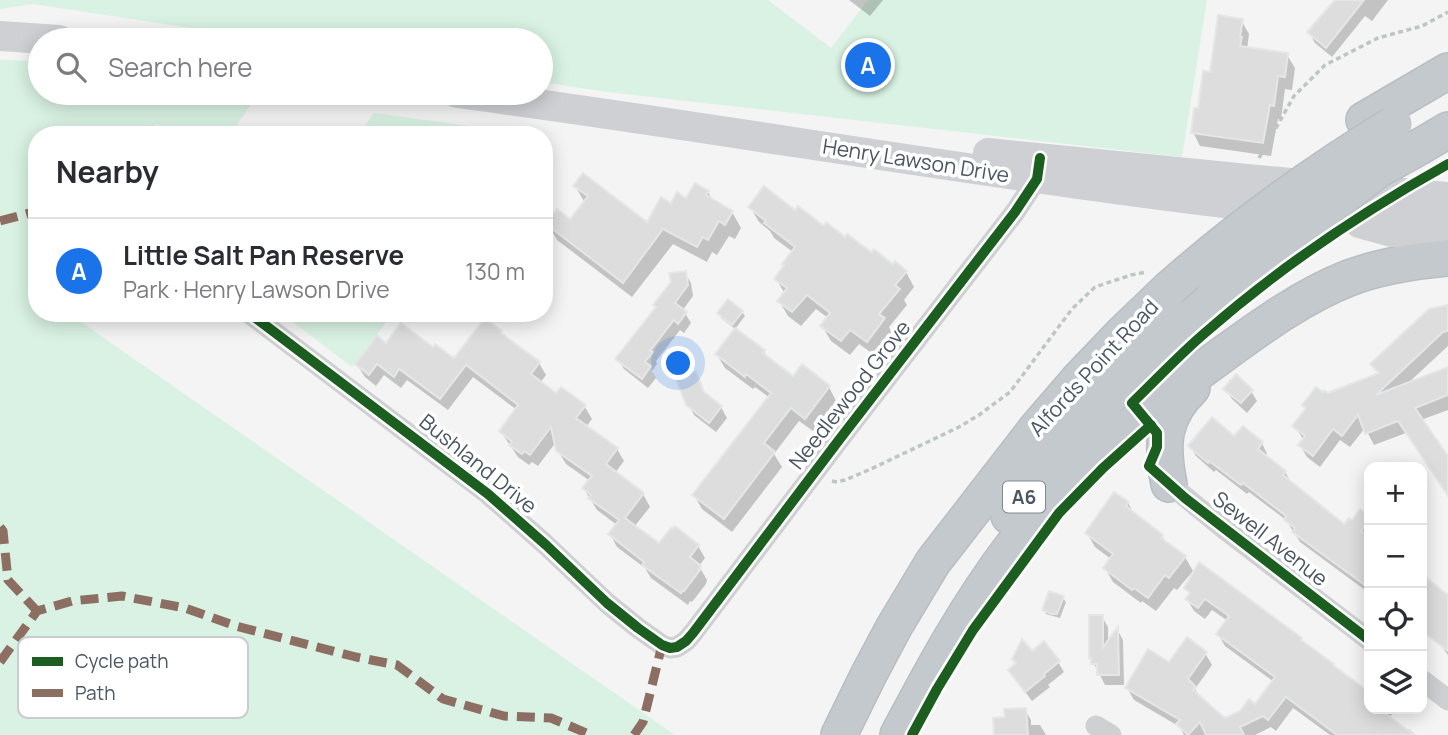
<!DOCTYPE html>
<meta charset="utf-8">
<style>
body{margin:0;font-family:Manrope,sans-serif;background:#f7f7f7;color:#2b2b33}
.controls{position:absolute;right:21px;bottom:21px;display:grid;overflow:hidden;border-radius:14px;box-shadow:0 4px 18px #0003}
.controls button{width:63px;height:63px;display:grid;place-items:center;padding:0;border:0;border-bottom:2px solid #e1e1e2;background:#fff;color:#2b2b33;font:35px sans-serif}
.you{position:absolute;left:679px;top:364px;width:24px;height:24px;margin:-18px;border:5px solid #fff;border-radius:50%;background:#1a73e8;box-shadow:0 0 0 10px #1a73e833}
.badge{display:grid;place-items:center;width:46px;height:46px;border-radius:50%;background:#1a73e8;color:#fff;font-size:23px;font-weight:700}
.pin{position:absolute;translate:-50% -50%;border:4px solid #fff;box-shadow:0 2px 7px #0006}
.list{margin:0;padding:0;list-style:none}
h2{display:flex;justify-content:space-between;align-items:center;height:91px;margin:0;padding:0 28px;font-size:30px}
h2 small{font-size:23px;font-weight:400;color:#7c7c81}
.list li{display:grid;grid-template-columns:46px 1fr auto;gap:21px;align-items:center;box-sizing:border-box;height:105px;padding:0 28px;border-top:2px solid #e1e1e2}
.list b{display:block;font-size:26px;white-space:nowrap}
.list p{margin:0;font-size:23px;white-space:nowrap;color:#7c7c81}
.list em{font-size:23px;font-style:normal;color:#7c7c81}
.icon{flex:none;width:38px;height:38px;fill:none;stroke:currentColor;stroke-width:2;stroke-linecap:round;stroke-linejoin:round}
.map{position:relative;flex:none;width:1448px;height:735px;overflow:hidden}
.search{position:absolute;background:#fff;box-shadow:0 4px 18px #0003;left:28px;top:28px;width:525px;height:77px;display:flex;align-items:center;gap:18px;box-sizing:border-box;padding:0 24px;border-radius:38px;color:#7c7c81;font-size:26px}
.panel{position:absolute;background:#fff;box-shadow:0 4px 18px #0003;left:28px;top:126px;width:525px;height:196px;border-radius:28px}
.map>svg:first-child{display:block}
.green{fill:#d9f2e3}
.shadow{fill:#0003}
.building{fill:#ddddde;stroke:#e5e6e7;stroke-width:2}
.lines{fill:none;stroke-linecap:round;stroke-linejoin:round}
.trunk-casing{stroke:#b9bec3;stroke-width:38}
.path{stroke:#bcc7c4;stroke-width:3.5;stroke-dasharray:5 3.5;stroke-linecap:butt}
.minor{stroke:#ced0d2;stroke-width:21}
.secondary{stroke:#ced0d4;stroke-width:30}
.trunk{stroke:#c4c9cd;stroke-width:35}
.trunk-bridge-casing{stroke:#b9bec3;stroke-width:38;stroke-linecap:butt}
.trunk-bridge{stroke:#c4c9cd;stroke-width:35}
.quiet{stroke:#8d6e63;stroke-width:9;stroke-dasharray:18 9;stroke-linecap:butt}
.cycleway-casing{stroke:#fff;stroke-width:15}
.cycleway{stroke:#1b5e20;stroke-width:10}
.labels{text-anchor:middle;stroke-width:7;stroke-linejoin:round;paint-order:stroke}
.shield{fill:#fff;stroke:#808990;stroke-width:2}
.shield-label{font-size:19px;font-weight:bold;fill:#4a5661}
.street-label{font-size:21px;fill:#4a5661;stroke:#fff}
.key{fill:#fff;stroke:#c9ccd0;stroke-width:2}
.key-label{font-size:19px;fill:#4a5661}
</style>
<div class="map">
<svg width="1448" height="735" viewBox="0 0 1448 735">
<rect width="100%" height="100%" fill="#f4f4f4"/>
<g class="green">
<polygon points="0,0 768,0 831,48 868,0 1207,0 1182,157 607,92 541,82 541,40 269,40 33,4 0,9"/>
<polygon points="0,60 40,61 40,93 259,93 230,135 174,135 157,124 140,135 37,135 37,313 68,313 675,735 0,735"/>
<polygon points="374,113 528,134 358,135"/>
<polygon points="281,313 393,313 352,367"/>
</g>
<g class="shadow">
<polygon points="849,0 883,0 870,16"/>
<polygon points="1337,0 1388,0 1372,21 1365,16 1332,57 1315,43 1309,32"/>
<polygon points="1241,20 1249,34 1247,49 1287,55 1295,68 1292,90 1285,89 1281,119 1278,119 1271,156 1200,146 1193,132 1211,74"/>
<polygon points="575,186 647,224 672,205 708,192 713,201 732,212 741,228 735,239 729,236 717,255 712,252 707,262 673,244 632,297 557,240 548,224 571,221 585,203"/>
<polygon points="750,207 796,213 893,267 906,272 914,287 904,300 907,305 889,327 892,334 876,356 859,344 850,355 831,341 822,326 828,318 816,309 801,326 788,316 779,301 785,294 776,279 793,252 774,238 770,231 759,222"/>
<polygon points="685,273 691,283 693,296 682,311 685,313 691,323 684,333 680,330 656,361 657,364 652,371 656,378 648,388 624,369 618,359"/>
<polygon points="1448,307 1448,346 1406,385 1448,369 1448,410 1421,420 1448,460 1448,493 1406,433 1374,445 1365,428 1350,447 1340,440 1320,467 1307,457 1300,445 1304,440 1294,426 1307,410 1304,405 1379,375 1373,365"/>
<polygon points="742,312 745,316 735,329 721,318 719,314"/>
<polygon points="501,332 503,336 539,363 546,375 540,383 556,395 585,407 592,419 586,427 617,449 624,461 615,473 643,494 650,507 634,527 659,546 698,546 705,558 699,566 707,580 706,584 692,602 690,601 688,605 651,578 645,568 617,547 610,534 617,525 597,510 584,489 590,481 566,464 558,451 556,442 538,466 532,462 529,465 518,457 501,432 517,410 473,377 448,410 407,380 401,388 384,375 376,386 365,377 357,365 387,345 433,349 454,361"/>
<polygon points="764,351 768,359 793,378 829,387 836,401 813,431 799,421 774,454 782,467 732,532 702,509 694,495 770,398 755,387 753,389 725,368 717,355"/>
<polygon points="695,373 706,395 721,407 727,418 716,432 694,415 688,404"/>
<polygon points="1226,389 1251,391 1257,401 1247,413 1232,399"/>
<polygon points="1235,438 1262,443 1267,454 1265,457 1285,472 1291,482 1344,526 1352,522 1360,512 1369,519 1369,593 1300,542 1286,520 1249,492 1247,494 1216,470 1214,472 1196,456 1190,446"/>
<polygon points="1128,503 1135,515 1162,536 1167,544 1185,557 1193,571 1177,590 1174,588 1156,611 1142,601 1141,603 1113,582 1105,568 1111,559 1095,547 1087,533"/>
<polygon points="1422,573 1427,581 1448,597 1448,655 1441,646 1422,632"/>
<polygon points="1186,588 1336,670 1369,694 1369,709 1390,709 1393,713 1389,718 1407,732 1409,729 1416,735 1330,735 1293,708 1276,731 1271,727 1255,735 1208,735 1207,733 1206,735 1184,735 1180,727 1134,700 1127,688 1170,664 1205,653 1212,665 1195,689 1202,700 1224,720 1255,706 1274,682 1225,646 1218,634 1228,621 1212,610 1205,619 1194,611 1187,599 1190,596"/>
<polygon points="1063,598 1066,602 1060,618 1046,614 1044,610"/>
<polygon points="1102,617 1108,627 1108,643 1118,631 1123,640 1124,685 1105,685 1091,658"/>
<polygon points="1031,654 1058,662 1064,672 1048,685 1050,687 1032,701 1016,680"/>
<polygon points="1025,710 1031,720 1031,725 1040,725 1046,735 996,735 1006,719"/>
</g>
<g class="building">
<polygon points="1335,0 1364,0 1326,48 1307,32"/>
<polygon points="1218,15 1243,19 1240,37 1242,37 1240,46 1288,53 1285,77 1278,76 1274,106 1270,105 1263,143 1191,133 1194,108 1198,108 1203,71 1210,72"/>
<polygon points="583,173 647,222 661,197 671,203 677,192 686,198 695,183 709,191 706,195 733,211 725,225 719,221 708,240 703,237 697,247 663,229 623,283 546,224 557,209 570,219 588,196 573,186"/>
<polygon points="764,186 795,210 798,206 824,226 826,222 845,237 847,234 871,252 874,249 893,264 895,261 907,271 895,285 900,289 879,314 885,318 867,342 850,330 841,341 820,326 830,313 807,295 792,312 777,301 787,288 774,279 784,265 782,264 795,247 764,223 766,221 748,207"/>
<polygon points="686,271 688,285 675,303 687,312 678,324 674,320 650,351 653,352 645,362 651,366 642,379 615,359 656,307 653,305 671,282 669,273"/>
<polygon points="728,299 743,311 732,325 717,313"/>
<polygon points="1448,305 1448,331 1443,332 1376,395 1448,367 1448,395 1415,408 1448,456 1448,496 1398,421 1365,434 1358,415 1342,436 1333,429 1313,456 1298,445 1305,436 1292,426 1306,408 1302,405 1316,387 1323,392 1324,390 1328,393 1379,373 1370,364 1429,309"/>
<polygon points="485,318 502,331 501,333 540,362 531,374 556,393 561,387 586,405 576,418 618,448 606,464 644,493 625,518 659,543 671,528 672,529 675,526 699,545 690,557 701,566 699,569 700,570 684,591 683,590 681,593 654,574 642,565 644,562 608,534 619,520 588,498 591,495 582,488 592,476 556,451 551,427 530,455 524,451 522,454 509,445 512,442 499,431 518,405 466,365 440,399 399,369 394,377 377,364 369,375 355,364 377,336 386,343 401,323 433,347 435,344 454,358"/>
<polygon points="735,328 765,350 763,353 793,376 802,364 830,386 805,419 791,408 764,443 775,452 724,519 692,495 771,393 746,374 745,377 715,354"/>
<polygon points="696,371 704,392 722,406 709,423 686,405 676,379"/>
<polygon points="1236,374 1253,390 1241,403 1223,389"/>
<polygon points="1212,417 1234,436 1243,426 1263,442 1258,449 1286,471 1283,475 1344,524 1349,518 1352,520 1360,509 1369,516 1369,520 1361,531 1369,537 1369,588 1292,532 1295,528 1284,520 1286,516 1243,483 1241,485 1209,461 1208,463 1188,446"/>
<polygon points="1114,492 1129,502 1126,506 1163,535 1161,538 1186,556 1169,578 1165,575 1148,598 1134,588 1132,590 1103,568 1113,554 1085,533"/>
<polygon points="1199,562 1302,638 1301,640 1334,664 1333,665 1369,692 1369,709 1379,709 1415,735 1337,735 1286,697 1268,720 1263,716 1240,727 1244,735 1206,735 1200,722 1188,735 1176,724 1180,720 1125,688 1148,649 1169,662 1187,637 1207,652 1188,679 1196,687 1193,690 1225,718 1240,711 1249,699 1255,704 1275,677 1216,634 1229,616 1205,599 1198,608 1185,599 1190,593 1184,588"/>
<polygon points="1422,574 1448,595 1448,651 1422,631"/>
<polygon points="1049,591 1064,596 1057,614 1052,614 1042,610"/>
<polygon points="1089,615 1103,615 1103,647 1118,627 1119,675 1097,675 1097,664 1091,664 1091,658 1089,658"/>
<polygon points="1022,639 1032,651 1044,641 1060,661 1044,674 1045,676 1025,692 1008,670 1016,663 1012,659"/>
<polygon points="1026,708 1028,735 994,735 993,718 1005,717 1004,709"/>
</g>
<g class="lines">
<defs>
<g id="trunk">
<polyline points="1364,120 1448,71"/>
<polyline points="1421,146 1448,130"/>
<path d="M 1169,484 C 1161,445 1162,417 1192,388"/>
<path d="M 1009,516 C 1071,434 1139,362 1215,293"/>
<polyline points="839,735 869,674 894,627 933,562 1036,429 1079,379 1124,332 1170,288"/>
<path d="M 898,735 C 933,669 968,604 1014,544 C 1069,472 1149,408 1222,355 C 1262,326 1303,296 1349,278 C 1381,266 1414,261 1448,258"/>
</g>
</defs>
<use href="#trunk" class="trunk-casing"/>
<g class="path">
<polyline points="1259,158 1294,96 1325,65 1378,38 1422,26 1448,12"/>
<polyline points="832,481 837,482 845,480 871,469 959,427 979,415 1010,392 1072,309 1095,287 1131,275 1147,272"/>
</g>
<g class="minor">
<polyline points="1357,227 1390,236 1448,244"/>
<polyline points="249,313 488,494 546,545 607,603 638,628 662,645 670,648 677,647 686,641 693,633 839,440 1015,212 1037,179 1039,166"/>
<polyline points="1161,477 1223,528 1369,640"/>
<polyline points="1422,680 1448,700"/>
<polyline points="1096,726 1111,735"/>
</g>
<g class="secondary">
<polyline points="0,36 59,40"/>
<path d="M 457,93 C 788,137 1116,199 1448,226"/>
<polyline points="988,153 1247,179 1448,197"/>
</g>
<use href="#trunk" class="trunk"/>
<defs>
<g id="trunk-bridge">
<path d="M 1170,288 C 1240,226 1314,173 1394,124"/>
<polyline points="1215,293 1258,259 1344,196 1378,170 1421,146"/>
</g>
</defs>
<use href="#trunk-bridge" class="trunk-bridge-casing"/>
<use href="#trunk-bridge" class="trunk-bridge"/>
<g class="quiet">
<polyline points="0,221 37,211"/>
<polyline points="0,527 3,531 8,580 37,611"/>
<polyline points="0,662 37,611 72,601 122,596 185,608 236,626 356,657 397,665 443,699 504,716 551,718 591,735"/>
<polyline points="634,735 643,722 662,645"/>
</g>
<defs>
<g id="cycleway">
<polyline points="249,313 488,494 546,545 607,603 638,628 662,645 670,648 677,647 686,641 693,633 839,440 1015,212 1037,179 1040,158"/>
<path d="M 1369,640 L 1185,498 L 1149,466 L 1157,447 L 1157,433 L 1132,403 C 1157,379 1180,354 1206,332 C 1280,267 1362,212 1448,164"/>
<polyline points="912,735 937,689 973,630 1059,513 1103,468 1151,425"/>
</g>
</defs>
<use href="#cycleway" class="cycleway-casing"/>
<use href="#cycleway" class="cycleway"/>
</g>
<g class="labels">
<rect class="shield" x="1003" y="481.5" width="42" height="31" rx="5"/>
<g class="shield-label">
<text x="1024" y="504">A6</text>
</g>
<g class="street-label">
<text transform="translate(916 161) rotate(9)" y="7">Henry Lawson Drive</text>
<text transform="translate(1094 368) rotate(-47)" y="7">Alfords Point Road</text>
<text transform="translate(850 395) rotate(-52)" y="7">Needlewood Grove</text>
<text transform="translate(478 464) rotate(39)" y="7">Bushland Drive</text>
<text transform="translate(1270 539) rotate(38)" y="7">Sewell Avenue</text>
</g>
</g>
<rect x="18" y="637" width="230" height="81" rx="10" class="key"/>
<rect x="32" y="657" width="31" height="9" fill="#1b5e20"/>
<rect x="32" y="689" width="31" height="8" fill="#8d6e63"/>
<g class="key-label">
<text x="75" y="668">Cycle path</text>
<text x="75" y="700">Path</text>
</g>
</svg>
<div class="controls">
<button>+</button>
<button>−</button>
<button><svg class="icon" aria-label="locate" viewBox="0 0 24 24"><circle cx="12" cy="12" r="6"/><path d="M12 2v4M12 18v4M2 12h4M18 12h4"/></svg></button>
<button><svg class="icon" aria-label="layers" viewBox="0 0 24 24"><path d="M12 4l9 5-9 5-9-5zM3 14l9 5 9-5"/></svg></button>
</div>
<div class="you"></div>
<div class="pin badge" style="left:868px;top:65px">A</div>
<div class="search"><svg class="icon" aria-label="search" viewBox="0 0 24 24"><circle cx="10" cy="10" r="6"/><path d="M15 15l6 6"/></svg>Search here</div>
<section class="panel">
<h2>Nearby<small></small></h2>
<ul class="list">
<li><span class="badge">A</span><div><b>Little Salt Pan Reserve</b><p>Park · Henry Lawson Drive</p></div><em>130 m</em></li>
</ul>
</section>
</div>
